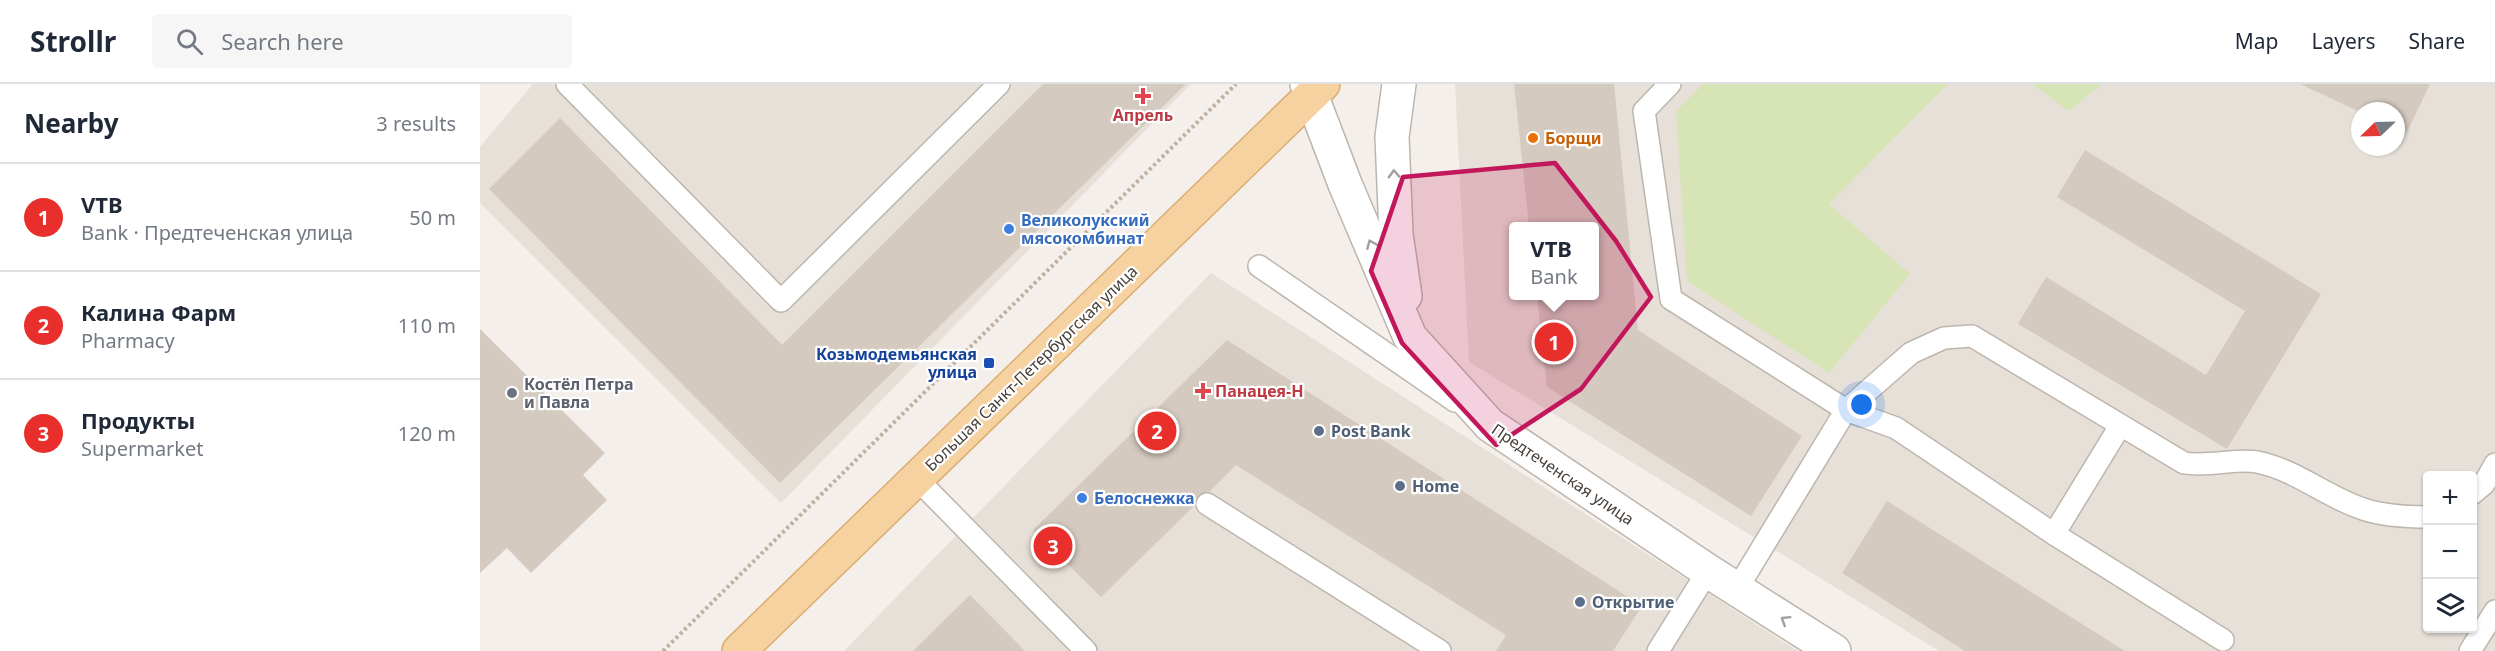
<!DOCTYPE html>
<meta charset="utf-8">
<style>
body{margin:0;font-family:"Noto Sans",sans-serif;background:#f6f6f7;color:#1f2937}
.controls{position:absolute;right:18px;bottom:18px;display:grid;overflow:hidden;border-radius:6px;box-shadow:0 2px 4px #0004}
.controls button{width:54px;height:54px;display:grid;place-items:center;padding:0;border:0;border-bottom:2px solid #e0e1e3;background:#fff;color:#1f2937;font:30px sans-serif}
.compass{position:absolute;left:1871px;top:18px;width:54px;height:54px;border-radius:50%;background:#fff;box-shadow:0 2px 4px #0004;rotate:247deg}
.you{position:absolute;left:1382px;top:321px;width:21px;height:21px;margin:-15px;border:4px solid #fff;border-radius:50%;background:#1a73e8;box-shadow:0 0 0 9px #1a73e833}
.badge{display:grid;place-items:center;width:39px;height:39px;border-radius:50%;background:#e92f2b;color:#fff;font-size:20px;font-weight:700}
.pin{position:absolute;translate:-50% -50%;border:3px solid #fff;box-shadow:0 2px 6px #0006}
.popup{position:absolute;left:1029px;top:138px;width:90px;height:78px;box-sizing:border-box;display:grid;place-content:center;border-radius:6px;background:#fff;filter:drop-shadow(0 2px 4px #0005);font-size:20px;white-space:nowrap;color:#747a83}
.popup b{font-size:22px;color:#1f2937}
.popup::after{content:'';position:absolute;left:50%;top:100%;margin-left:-12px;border:12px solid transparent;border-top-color:#fff}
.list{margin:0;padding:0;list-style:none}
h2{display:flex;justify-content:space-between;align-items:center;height:78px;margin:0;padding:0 24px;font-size:26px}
h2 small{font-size:20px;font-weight:400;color:#747a83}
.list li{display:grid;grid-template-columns:39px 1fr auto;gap:18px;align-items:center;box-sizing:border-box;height:108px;padding:0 24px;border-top:2px solid #e0e1e3}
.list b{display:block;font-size:22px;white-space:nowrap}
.list p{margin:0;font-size:20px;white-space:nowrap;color:#747a83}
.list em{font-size:20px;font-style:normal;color:#747a83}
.icon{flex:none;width:33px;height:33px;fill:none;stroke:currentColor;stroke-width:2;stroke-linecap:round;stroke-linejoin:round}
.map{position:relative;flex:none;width:2015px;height:567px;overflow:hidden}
header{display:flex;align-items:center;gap:36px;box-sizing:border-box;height:84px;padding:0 30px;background:#fff;border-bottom:2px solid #e0e1e3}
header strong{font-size:28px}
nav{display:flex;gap:33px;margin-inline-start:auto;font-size:21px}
.search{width:420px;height:54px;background:#f6f6f7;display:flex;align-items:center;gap:15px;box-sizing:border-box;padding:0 21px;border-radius:6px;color:#747a83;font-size:22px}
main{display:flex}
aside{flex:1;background:#fff}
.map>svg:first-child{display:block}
.residential{fill:#e7e0d8;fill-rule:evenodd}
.green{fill:#d6e4b6}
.building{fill:#d4cac0}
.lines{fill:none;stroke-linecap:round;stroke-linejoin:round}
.service-casing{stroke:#beb6ad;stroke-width:24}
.tertiary-casing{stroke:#beb6ad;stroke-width:36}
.primary-casing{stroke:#dbad71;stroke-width:36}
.path{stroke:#bfb09f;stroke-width:4;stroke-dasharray:3 3;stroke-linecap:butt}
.service{stroke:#fff;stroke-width:21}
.tertiary{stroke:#fff;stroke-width:33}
.primary{stroke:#f6d2a0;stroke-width:33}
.oneway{stroke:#a39f9c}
.marked{fill:#c2185b;fill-opacity:0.2;stroke:#c2185b;stroke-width:4.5;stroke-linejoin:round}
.health-dot{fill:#e0444e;stroke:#fff;stroke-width:2}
.food-dot{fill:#e8710a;stroke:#fff;stroke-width:2}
.shop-dot{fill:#3f7fe0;stroke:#fff;stroke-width:2}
.transit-dot{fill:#1a4fb4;stroke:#fff;stroke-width:2}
.worship-dot{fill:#6b7280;stroke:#fff;stroke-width:2}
.service-dot{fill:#5c6f8a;stroke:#fff;stroke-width:2}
.labels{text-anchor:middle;stroke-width:4.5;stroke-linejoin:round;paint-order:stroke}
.health-label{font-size:16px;font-weight:bold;fill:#be3a42;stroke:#fff}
.food-label{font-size:16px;font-weight:bold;fill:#c56008;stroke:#fff;text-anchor:start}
.shop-label{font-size:16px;font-weight:bold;fill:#366cbe;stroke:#fff;text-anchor:start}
.transit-label{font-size:16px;font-weight:bold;fill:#164399;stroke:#fff;text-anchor:end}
.street-label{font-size:16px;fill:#473f38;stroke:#fff}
.worship-label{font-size:16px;font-weight:bold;fill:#5b616d;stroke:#fff;text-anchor:start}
.service-label{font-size:16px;font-weight:bold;fill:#4e5e75;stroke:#fff;text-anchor:start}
</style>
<header>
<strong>Strollr</strong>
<div class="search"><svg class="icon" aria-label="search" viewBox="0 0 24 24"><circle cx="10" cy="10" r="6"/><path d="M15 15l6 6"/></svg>Search here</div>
<nav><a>Map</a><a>Layers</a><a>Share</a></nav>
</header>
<main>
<aside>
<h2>Nearby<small>3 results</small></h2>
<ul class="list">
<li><span class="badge">1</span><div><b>VTB</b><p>Bank · Предтеченская улица</p></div><em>50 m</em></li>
<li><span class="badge">2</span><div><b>Калина Фарм</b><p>Pharmacy</p></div><em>110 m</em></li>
<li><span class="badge">3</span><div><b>Продукты</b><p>Supermarket</p></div><em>120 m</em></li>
</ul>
</aside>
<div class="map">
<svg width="2015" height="567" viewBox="0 0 2015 567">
<rect width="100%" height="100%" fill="#f4efea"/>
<g class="residential">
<polygon points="53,0 711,0 301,419 0,119 0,63"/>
<path d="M 975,0 L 2015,0 L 2015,567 L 1459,567 L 989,278 ZM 1880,27 L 1916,27 L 1916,63 L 1880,63 ZM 1034,142 L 1114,142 L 1114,212 L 1034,212 ZM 1948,392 L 1992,392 L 1992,544 L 1948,544 Z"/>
<polygon points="731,189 1318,567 364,567"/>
</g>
<g class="green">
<polygon points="1223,0 1468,0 1349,120 1430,190 1349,289 1207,197 1196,27"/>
<polygon points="1552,0 1622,0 1589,27"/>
</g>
<g class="building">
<polygon points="563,0 706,0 300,399 9,105 80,34 302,261"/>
<polygon points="1034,0 1134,0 1158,246 1322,352 1271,432 1067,303 1057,212 1114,212 1114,142 1049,142"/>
<polygon points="1820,0 1950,0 1926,50 1916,45 1916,27 1880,28"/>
<polygon points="1605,66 1841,210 1747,365 1538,240 1566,193 1726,291 1765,227 1577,113"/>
<polygon points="0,245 125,369 103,391 127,416 51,489 27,464 0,489"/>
<polygon points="747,256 1162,522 1133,567 1016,567 1026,551 756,381 729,408 717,413 715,421 621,513 553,446"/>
<polygon points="1407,417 1645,567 1485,567 1362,489"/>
<polygon points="490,511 545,567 433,567"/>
</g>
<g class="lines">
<defs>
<g id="service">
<polyline points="87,0 301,217 519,0"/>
<polyline points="1190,0 1164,27 1191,215 1366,326 1257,505"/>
<polyline points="779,182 975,317"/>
<polyline points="437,395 606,567"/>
<polyline points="1992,410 2004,400 2015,380"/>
<polyline points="727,420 960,567"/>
<polyline points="1574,450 1640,342"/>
<path d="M 1743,556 L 1574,450 L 1416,344 L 1366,326 L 1431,269 L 1464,254 L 1492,252 L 1704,379 C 1729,383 1758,374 1777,378 C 1817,386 1846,413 1883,425 C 1904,432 1926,433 1948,433"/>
<polyline points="1178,567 1228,487"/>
<polyline points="1990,567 2015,527"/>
</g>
<g id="tertiary">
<polyline points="827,0 865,100 930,253 1010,341 1228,487 1354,567"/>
<polyline points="919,0 912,53 916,150 925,212"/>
</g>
<polyline id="primary" points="259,567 843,0"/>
</defs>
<use href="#service" class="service-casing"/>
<use href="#tertiary" class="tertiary-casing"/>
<use href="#primary" class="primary-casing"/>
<polyline class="path" points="183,567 756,0"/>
<use href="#service" class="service"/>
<use href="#tertiary" class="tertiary"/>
<use href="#primary" class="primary"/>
</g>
<defs><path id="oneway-chevron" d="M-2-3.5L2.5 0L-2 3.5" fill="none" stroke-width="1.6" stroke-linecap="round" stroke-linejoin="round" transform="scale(1.5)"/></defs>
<g class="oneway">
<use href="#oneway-chevron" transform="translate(914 90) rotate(-92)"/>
<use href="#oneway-chevron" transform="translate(891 160) rotate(-113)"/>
<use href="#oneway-chevron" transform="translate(1305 536) rotate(-148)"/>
</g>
<path class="marked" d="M 1075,79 L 1136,157 L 1171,213 L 1101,305 L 1016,361 L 922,259 L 891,187 L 923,93 Z"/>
<g class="health-dot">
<path d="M660 3h6v6h6v6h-6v6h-6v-6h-6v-6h6z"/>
<path d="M720 298h6v6h6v6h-6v6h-6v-6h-6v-6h6z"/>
</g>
<circle class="food-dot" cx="1053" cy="54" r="6"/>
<g class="shop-dot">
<circle cx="529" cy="145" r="6"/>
<circle cx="602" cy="414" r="6"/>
</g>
<rect class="transit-dot" x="503" y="273" width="12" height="12" rx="3"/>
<circle class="worship-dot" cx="32" cy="309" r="6"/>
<g class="service-dot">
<circle cx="839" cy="347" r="6"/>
<circle cx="920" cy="402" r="6"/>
<circle cx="1100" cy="518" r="6"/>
</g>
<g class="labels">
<g class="health-label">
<text x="663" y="37">Апрель</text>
<text x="735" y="313" text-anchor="start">Панацея-Н</text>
</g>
<g class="food-label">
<text x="1065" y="60">Борщи</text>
</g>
<g class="shop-label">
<text x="541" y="142">Великолукский<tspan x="541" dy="18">мясокомбинат</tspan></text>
<text x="614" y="420">Белоснежка</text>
</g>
<g class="transit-label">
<text x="497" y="276">Козьмодемьянская<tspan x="497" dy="18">улица</tspan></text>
</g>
<g class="street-label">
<text transform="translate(551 284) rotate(-44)" y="6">Большая Санкт-Петербургская улица</text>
<text transform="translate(1083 390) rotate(34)" y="6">Предтеченская улица</text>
</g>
<g class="worship-label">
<text x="44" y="306">Костёл Петра<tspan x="44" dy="18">и Павла</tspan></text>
</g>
<g class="service-label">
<text x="851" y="353">Post Bank</text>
<text x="932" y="408">Home</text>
<text x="1112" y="524">Открытие</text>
</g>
</g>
</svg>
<div class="controls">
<button>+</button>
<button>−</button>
<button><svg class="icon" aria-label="layers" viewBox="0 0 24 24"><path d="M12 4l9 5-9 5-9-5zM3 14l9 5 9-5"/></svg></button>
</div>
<svg class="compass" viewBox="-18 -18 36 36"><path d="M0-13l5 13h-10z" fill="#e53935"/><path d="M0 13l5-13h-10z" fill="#747a83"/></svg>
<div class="you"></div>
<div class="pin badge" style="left:1074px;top:258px">1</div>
<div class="popup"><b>VTB</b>Bank</div>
<div class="pin badge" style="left:677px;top:347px">2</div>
<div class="pin badge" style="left:573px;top:462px">3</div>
</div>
</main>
